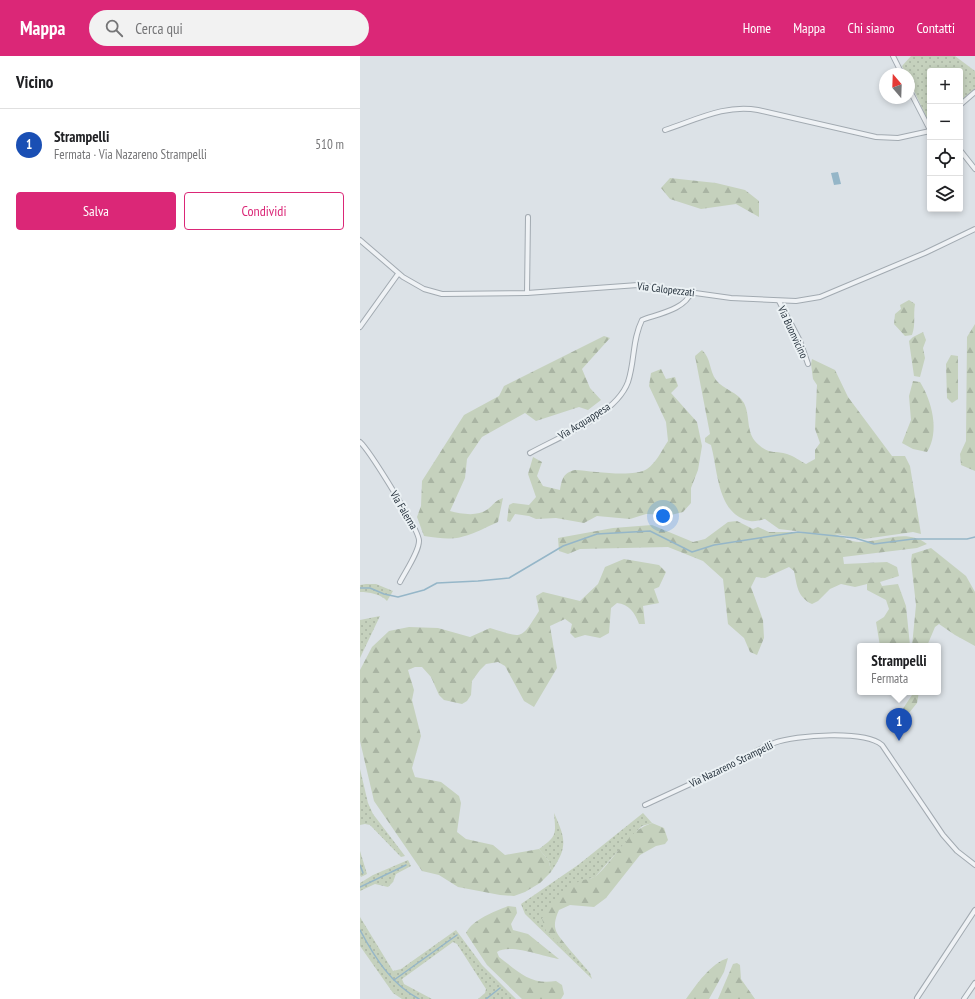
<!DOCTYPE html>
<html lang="it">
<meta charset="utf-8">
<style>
body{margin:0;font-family:"PT Sans Narrow",sans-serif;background:#f2f2f2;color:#202124}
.controls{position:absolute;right:12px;top:12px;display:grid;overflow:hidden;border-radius:4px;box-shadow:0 2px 6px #0003}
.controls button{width:36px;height:36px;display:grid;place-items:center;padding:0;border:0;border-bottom:1px solid #e0e0e0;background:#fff;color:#202124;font:20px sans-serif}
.compass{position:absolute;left:519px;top:12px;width:36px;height:36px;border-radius:50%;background:#fff;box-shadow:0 2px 6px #0003;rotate:341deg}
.you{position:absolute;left:303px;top:460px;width:14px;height:14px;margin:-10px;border:3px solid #fff;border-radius:50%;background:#1a73e8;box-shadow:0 0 0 6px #1a73e833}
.badge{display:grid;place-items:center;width:26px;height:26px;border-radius:50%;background:#db2777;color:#fff;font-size:13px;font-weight:700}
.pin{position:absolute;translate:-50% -33px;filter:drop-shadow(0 1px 2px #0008)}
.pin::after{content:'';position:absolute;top:21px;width:14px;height:12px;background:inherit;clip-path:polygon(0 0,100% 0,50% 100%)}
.popup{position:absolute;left:497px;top:587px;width:84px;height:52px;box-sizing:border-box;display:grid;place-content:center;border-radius:4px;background:#fff;filter:drop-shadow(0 1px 3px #0005);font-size:13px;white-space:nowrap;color:#757577}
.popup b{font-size:15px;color:#202124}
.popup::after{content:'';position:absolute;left:50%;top:100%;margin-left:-8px;border:8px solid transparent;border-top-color:#fff}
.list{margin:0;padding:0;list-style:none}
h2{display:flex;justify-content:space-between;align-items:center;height:52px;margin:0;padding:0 16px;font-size:17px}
h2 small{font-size:13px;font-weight:400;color:#757577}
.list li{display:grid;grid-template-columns:26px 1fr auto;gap:12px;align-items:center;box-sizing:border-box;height:72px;padding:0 16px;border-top:1px solid #e0e0e0}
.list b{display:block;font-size:15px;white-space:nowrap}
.list p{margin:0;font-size:13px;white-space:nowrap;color:#757577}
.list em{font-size:13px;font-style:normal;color:#757577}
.actions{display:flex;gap:8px;padding:12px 16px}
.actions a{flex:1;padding:9px 0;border:1px solid #db2777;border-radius:4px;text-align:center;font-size:14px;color:#db2777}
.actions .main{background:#db2777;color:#fff}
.icon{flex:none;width:22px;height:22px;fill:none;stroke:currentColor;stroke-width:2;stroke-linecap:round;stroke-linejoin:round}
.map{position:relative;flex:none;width:615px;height:943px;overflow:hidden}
header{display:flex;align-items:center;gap:24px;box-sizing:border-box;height:56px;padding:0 20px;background:#db2777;color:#fff}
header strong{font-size:19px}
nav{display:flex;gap:22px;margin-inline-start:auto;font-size:14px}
.search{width:280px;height:36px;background:#f2f2f2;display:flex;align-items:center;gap:10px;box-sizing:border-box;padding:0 14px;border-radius:22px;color:#757577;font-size:15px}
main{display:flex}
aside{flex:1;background:#fff}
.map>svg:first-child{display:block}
.green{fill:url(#green-dots)}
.forest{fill:url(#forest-firs)}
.water{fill:#95b6c8}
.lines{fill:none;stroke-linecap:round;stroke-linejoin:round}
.stream{stroke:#95b6c8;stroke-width:1.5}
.street-casing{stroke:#a2aab1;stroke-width:6}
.street{stroke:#eff2f5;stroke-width:4}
.labels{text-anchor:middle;stroke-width:4;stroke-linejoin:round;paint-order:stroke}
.street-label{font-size:11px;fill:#26323d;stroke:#ebf1f4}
</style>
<header>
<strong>Mappa</strong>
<div class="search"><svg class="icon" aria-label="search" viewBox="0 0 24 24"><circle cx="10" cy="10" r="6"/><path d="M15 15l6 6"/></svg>Cerca qui</div>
<nav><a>Home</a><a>Mappa</a><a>Chi siamo</a><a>Contatti</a></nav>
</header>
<main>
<aside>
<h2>Vicino<small></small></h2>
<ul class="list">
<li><span class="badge" style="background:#1a4fb4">1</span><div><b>Strampelli</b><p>Fermata · Via Nazareno Strampelli</p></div><em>510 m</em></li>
</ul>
<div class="actions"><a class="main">Salva</a><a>Condividi</a></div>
</aside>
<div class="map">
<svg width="615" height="943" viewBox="0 0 615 943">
<defs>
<pattern id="green-dots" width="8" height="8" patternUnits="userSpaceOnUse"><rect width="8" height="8" fill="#c5d1bd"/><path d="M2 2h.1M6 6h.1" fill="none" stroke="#a9b4a3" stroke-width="1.8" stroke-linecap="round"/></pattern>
<pattern id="forest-firs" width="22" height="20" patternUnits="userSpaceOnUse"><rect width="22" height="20" fill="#c5d1bd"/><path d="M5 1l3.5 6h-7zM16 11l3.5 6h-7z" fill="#a9b4a3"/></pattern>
</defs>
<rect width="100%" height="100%" fill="#dce2e7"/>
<g class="green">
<polygon points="551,0 595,0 615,15 615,33 600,46 600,15 570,15 570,69 549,24 549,18 546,18 542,10"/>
<path d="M 6,528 L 16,528 L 33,535 L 27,545 C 21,538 9,536 0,536 L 0,529 Z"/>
<polygon points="20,560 0,602 0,564"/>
<polygon points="0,713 8,747 13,758 45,800 41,801 10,769 5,768 0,769"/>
<path d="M 194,757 C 206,784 208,791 191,816 L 189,805 L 179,793 C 197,780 196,779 194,757 Z"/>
<polygon points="283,757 292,767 282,770 265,787 235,821 219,826 182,863 209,897 210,894 230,917 232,923 165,858 161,848 218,809"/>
<polygon points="0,795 7,818 1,821 0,819"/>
<polygon points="48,804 51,810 36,818 33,826 28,831 15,828 0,835 0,827 13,819"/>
<polygon points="0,861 33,915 41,913 96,874 122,909 156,943 118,943 125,937 126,933 97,888 93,886 42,923 44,928 72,943 42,943 33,937 0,890"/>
</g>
<g class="forest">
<polygon points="310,122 356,127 385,134 399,145 399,161 376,148 341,153 310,143 301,132"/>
<path d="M 549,244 L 555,248 C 553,260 556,268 552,279 L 545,280 L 534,268 L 535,258 L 541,253 L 540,249 Z"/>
<polygon points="615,268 615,415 601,409 600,398 606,385 607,281"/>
<polygon points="563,276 566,284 563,292 565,302 560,321 554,320 549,285 553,281"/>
<path d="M 244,280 L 250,282 L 222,313 L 230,332 L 241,344 L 228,354 L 219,351 L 176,365 L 165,357 L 122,381 L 107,403 L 105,422 L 90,455 C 102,458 117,461 128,453 C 133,449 136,444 143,442 L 138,466 C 105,481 100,486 64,480 L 57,461 L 61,450 L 62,425 L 104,359 L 139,340 L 144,330 Z"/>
<path d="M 342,294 C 351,302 349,314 356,324 C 364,334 378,336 384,347 C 391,361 385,378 399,389 C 410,399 415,394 427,398 C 434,400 440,405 446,408 L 455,403 L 455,394 L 460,387 L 455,373 L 457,329 L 453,323 L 451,308 L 452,303 L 475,314 L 488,341 L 532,400 L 545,400 L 550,410 L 561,478 L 553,476 L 504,483 L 475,478 C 482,481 492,486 499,486 C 523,486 546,472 567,488 L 557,492 L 483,501 L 484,508 L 527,506 L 537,511 L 539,520 L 520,526 L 522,530 L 538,528 L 546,550 L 550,590 L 520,590 L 516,566 L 524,561 L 529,553 L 526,544 L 507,534 L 507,528 L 495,531 L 481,528 L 470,533 L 458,545 L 452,548 C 437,541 437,529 434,515 L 429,511 L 405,522 L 396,521 L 391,531 L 403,564 L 404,582 L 397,599 L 390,596 L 384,582 L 368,568 L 363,523 L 343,505 L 308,491 L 220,493 L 208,498 L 199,495 L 198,482 L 253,472 L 292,469 L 333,486 L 345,483 L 368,466 L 377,465 L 393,473 L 398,471 L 409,476 L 444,476 L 419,473 L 405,463 C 401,464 394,466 390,465 C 357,459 358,414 351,389 L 345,386 L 345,382 L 350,378 L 335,300 Z"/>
<polygon points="591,299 598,300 598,343 592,347 587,342 586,308"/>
<path d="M 301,313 L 306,323 L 315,321 L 318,330 L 311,337 L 337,366 L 342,390 L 338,414 L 331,432 L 331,447 L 323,456 L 311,459 L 286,458 L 270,463 L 237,460 L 224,467 L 196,462 L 176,463 L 169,460 L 155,458 L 150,466 L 147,465 L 149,449 L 153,447 L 169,449 L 176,441 L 168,418 L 173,401 L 182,406 L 177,420 L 183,430 L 200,434 C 202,423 203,417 215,414 C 233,415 272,422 287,413 C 296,407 302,394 308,385 L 306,366 L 289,330 L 291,317 Z"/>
<path d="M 553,325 L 560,326 C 572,345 580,376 567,396 L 553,393 L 542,387 L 551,364 L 549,340 Z"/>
<polygon points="571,492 606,520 615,536 615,590 595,579 579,568 575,571 567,590 552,590 556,549 551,505 552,498"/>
<path d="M 264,503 L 299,509 L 306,516 L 299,531 L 294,533 L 299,547 L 283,550 L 285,568 L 279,568 C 275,557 269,548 257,547 L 251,552 L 249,577 L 240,582 L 225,579 L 215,582 L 210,577 L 212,568 L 205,563 L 190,570 L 197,612 L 174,651 L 164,645 L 145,610 L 138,606 L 126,608 L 120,614 L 112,625 L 111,639 L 107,645 L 102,648 L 84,644 L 79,639 L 71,621 L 62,611 L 55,611 L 48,614 L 54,634 L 52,644 L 61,680 L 52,712 L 55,721 L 81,726 L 99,740 L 101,747 L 97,776 L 106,783 L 133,789 L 145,799 L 179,793 L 189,805 L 191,816 L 180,827 L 165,836 L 154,840 L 140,839 L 98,831 L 79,819 L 62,815 L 14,745 L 0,685 L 0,614 L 12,591 L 29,575 L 49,571 L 78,572 L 110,581 L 130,572 C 163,582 160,585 179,555 L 176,540 L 183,536 L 220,545 L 238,528 L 245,511 Z"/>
<polygon points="552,636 559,636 557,647 533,677 531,675 532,669 552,639"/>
<path d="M 292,767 L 304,772 L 308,784 L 305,788 L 296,790 L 280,799 L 246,842 L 234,851 L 210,849 L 199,854 C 190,874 197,877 210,894 L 209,898 L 186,875 L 182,863 C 190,846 203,832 220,825 C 226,823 233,823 237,819 C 256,802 267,775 292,767 Z"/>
<path d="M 148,850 L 156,851 L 157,857 L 151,868 L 153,874 L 168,878 L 199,903 C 184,901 150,887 137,896 L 139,901 C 159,916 170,929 196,925 L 202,929 L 204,938 L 201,943 L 162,943 L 127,909 L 106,877 C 113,863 134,856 148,850 Z"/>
<path d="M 368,902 L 364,916 L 349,943 L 326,943 C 336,929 351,907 368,902 Z"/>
<polygon points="377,907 380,909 381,923 395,943 358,943 373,908"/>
</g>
<polygon class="water" points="478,116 481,128 474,129 471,117"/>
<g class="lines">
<g class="stream">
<polyline points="0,532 10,532 24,538 38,541 64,534 77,527 118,525 149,522 203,490 237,478 290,475 332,496 354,489 438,476 495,482 514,488 553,483 607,483 615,481"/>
<polyline points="0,809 3,817"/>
<polyline points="0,831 46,809"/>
<path d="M 0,874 C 15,902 31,928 59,943"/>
<polyline points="34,924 97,879"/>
<polyline points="126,943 140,932"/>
</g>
<defs>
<g id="street">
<polyline points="533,0 542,18"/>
<polyline points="549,33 570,74"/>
<polyline points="600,49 615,36"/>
<path d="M 305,74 C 336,64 365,48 398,54 L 516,81 L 538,82 L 570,75"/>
<polyline points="600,94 615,113"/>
<polyline points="0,184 43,221 64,233 82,238 167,237 278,229 371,242 436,245 460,241 565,197 615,173"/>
<polyline points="167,237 168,161"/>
<polyline points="419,245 440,285 448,308"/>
<polyline points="0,271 38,218"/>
<path d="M 0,386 C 9,394 60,475 59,485 C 59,496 45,516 40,526"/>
<path d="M 170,397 C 199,381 256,359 268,326 C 275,305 272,284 282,264 C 298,258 326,253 331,236"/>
<path d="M 285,749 C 315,735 346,721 376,707 C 389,700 401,691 414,687 C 436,679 504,674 522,689 L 583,779 L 597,795 L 615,809"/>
<polyline points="557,942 615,854"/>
<polyline points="604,943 615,927"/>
</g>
</defs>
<use href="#street" class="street-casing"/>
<use href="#street" class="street"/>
</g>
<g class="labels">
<g class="street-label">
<text transform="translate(306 233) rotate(7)" y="4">Via Calopezzati</text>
<text transform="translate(433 276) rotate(65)" y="4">Via Buonvicino</text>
<text transform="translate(224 365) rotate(-32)" y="4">Via Acquappesa</text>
<text transform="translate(44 454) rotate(59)" y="4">Via Falerna</text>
<text transform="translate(371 708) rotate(-26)" y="4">Via Nazareno Strampelli</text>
</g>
</g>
</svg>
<div class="controls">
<button>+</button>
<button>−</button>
<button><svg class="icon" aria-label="locate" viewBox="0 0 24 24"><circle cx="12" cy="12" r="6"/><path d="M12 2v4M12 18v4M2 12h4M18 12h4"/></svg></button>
<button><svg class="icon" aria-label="layers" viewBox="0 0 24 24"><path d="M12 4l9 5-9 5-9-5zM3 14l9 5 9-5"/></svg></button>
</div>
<svg class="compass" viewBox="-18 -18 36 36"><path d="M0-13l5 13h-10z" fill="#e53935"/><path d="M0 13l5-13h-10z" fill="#757577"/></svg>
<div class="you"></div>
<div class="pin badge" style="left:539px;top:685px;background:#1a4fb4">1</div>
<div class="popup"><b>Strampelli</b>Fermata</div>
</div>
</main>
